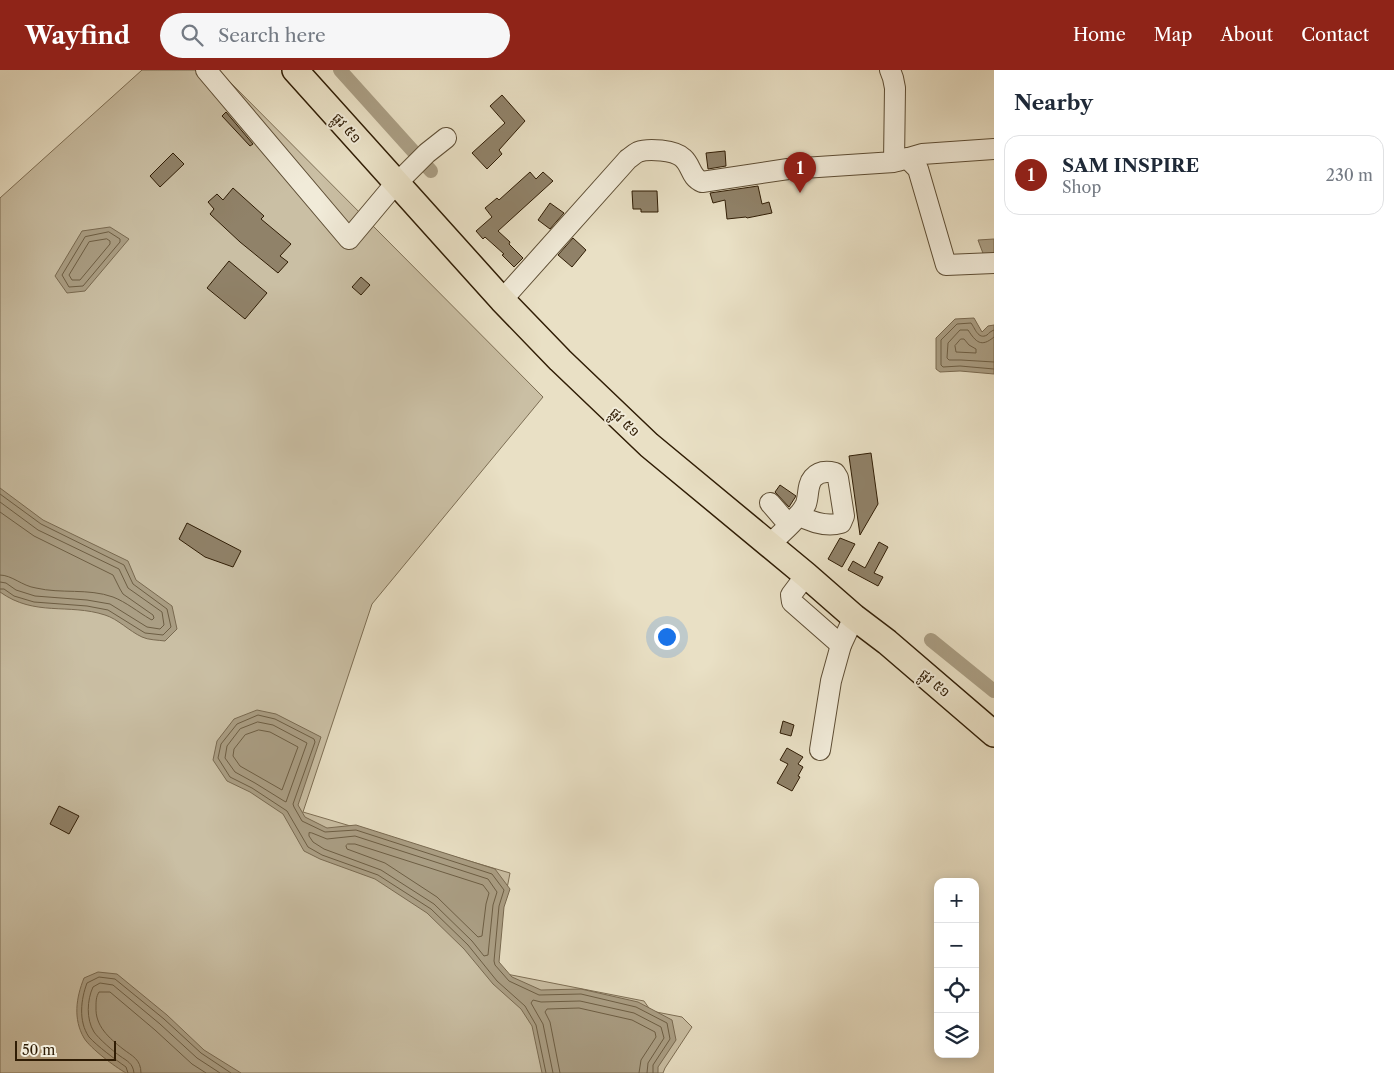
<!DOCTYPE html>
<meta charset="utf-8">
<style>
body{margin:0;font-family:"Libre Caslon Text","Noto Sans Khmer",serif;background:#f6f6f7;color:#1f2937}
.controls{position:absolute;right:15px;bottom:15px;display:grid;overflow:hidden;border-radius:10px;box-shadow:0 2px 12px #0003}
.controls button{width:45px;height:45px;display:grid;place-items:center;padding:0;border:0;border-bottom:1px solid #e0e1e3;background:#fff;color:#1f2937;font:25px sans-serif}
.scale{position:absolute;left:15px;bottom:12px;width:101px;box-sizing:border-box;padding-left:5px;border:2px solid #301d05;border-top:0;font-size:14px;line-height:18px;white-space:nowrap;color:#301d05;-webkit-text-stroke:4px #f1ebd9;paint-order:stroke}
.you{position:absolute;left:666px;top:566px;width:18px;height:18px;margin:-12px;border:4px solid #fff;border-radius:50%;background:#1a73e8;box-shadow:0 0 0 8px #1a73e833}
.badge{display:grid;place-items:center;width:32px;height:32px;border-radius:50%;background:#8f2418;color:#fff;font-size:16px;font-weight:700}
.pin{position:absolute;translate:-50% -41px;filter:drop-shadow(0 1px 2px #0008)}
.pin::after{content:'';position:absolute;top:26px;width:18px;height:15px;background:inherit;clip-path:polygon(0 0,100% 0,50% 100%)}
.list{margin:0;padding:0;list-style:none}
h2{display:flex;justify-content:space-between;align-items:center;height:65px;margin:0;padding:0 20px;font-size:21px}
h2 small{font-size:16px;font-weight:400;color:#747a83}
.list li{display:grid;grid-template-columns:32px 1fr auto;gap:15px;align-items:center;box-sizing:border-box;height:80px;margin:0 10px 10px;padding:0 10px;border:1px solid #e0e1e3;border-radius:15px}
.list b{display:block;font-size:19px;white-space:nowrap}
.list p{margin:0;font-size:16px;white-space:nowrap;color:#747a83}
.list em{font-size:16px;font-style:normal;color:#747a83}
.icon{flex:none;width:28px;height:28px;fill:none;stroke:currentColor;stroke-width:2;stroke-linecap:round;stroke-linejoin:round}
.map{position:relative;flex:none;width:994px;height:1003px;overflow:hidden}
header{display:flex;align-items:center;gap:30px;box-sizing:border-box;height:70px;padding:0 25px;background:#8f2418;color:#fff}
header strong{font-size:24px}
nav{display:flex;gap:28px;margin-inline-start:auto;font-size:18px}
.search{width:350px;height:45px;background:#f6f6f7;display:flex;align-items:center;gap:12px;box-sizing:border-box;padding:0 18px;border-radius:28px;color:#747a83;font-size:19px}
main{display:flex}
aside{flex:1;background:#fff}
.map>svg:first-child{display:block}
.green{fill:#cabfa4;stroke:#7d6e54}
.water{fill:#aa9e84;stroke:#796a51}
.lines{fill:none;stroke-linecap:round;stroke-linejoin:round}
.shore{stroke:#6d5e44;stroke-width:1}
.canal{stroke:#aa9e84;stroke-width:14}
.building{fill:#908269;stroke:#301d05}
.minor-casing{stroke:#5e4e35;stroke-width:22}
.major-casing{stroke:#301d05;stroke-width:28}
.minor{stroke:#f1ebd9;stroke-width:20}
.major{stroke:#e9e0c5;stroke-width:25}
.labels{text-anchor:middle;stroke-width:4;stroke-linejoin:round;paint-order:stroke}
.street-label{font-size:14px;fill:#301d05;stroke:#f1ebd9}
</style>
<header>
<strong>Wayfind</strong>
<div class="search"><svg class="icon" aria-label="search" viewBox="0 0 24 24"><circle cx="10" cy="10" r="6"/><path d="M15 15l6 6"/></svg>Search here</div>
<nav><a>Home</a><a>Map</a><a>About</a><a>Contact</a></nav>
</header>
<main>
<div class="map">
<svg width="994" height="1003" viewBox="0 0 994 1003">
<rect width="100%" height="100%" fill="#e9e0c5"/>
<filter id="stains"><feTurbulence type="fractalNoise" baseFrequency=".004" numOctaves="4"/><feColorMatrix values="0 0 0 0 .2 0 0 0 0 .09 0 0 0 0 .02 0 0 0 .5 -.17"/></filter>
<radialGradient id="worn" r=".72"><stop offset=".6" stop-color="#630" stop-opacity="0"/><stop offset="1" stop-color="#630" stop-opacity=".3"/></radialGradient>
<polygon class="green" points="142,0 218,0 543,327 372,534 303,742 510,803 491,901 644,931 651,941 682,947 692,957 665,998 663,1003 0,1003 0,128"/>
<g class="water">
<polygon points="110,157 129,169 85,221 67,223 55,206 82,161"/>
<polygon points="994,169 994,196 984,186 978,170"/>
<polygon points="974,248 982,262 988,256 994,255 994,304 960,301 940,302 936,299 936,268 955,249"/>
<path d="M 0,418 L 43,450 L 128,491 L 136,510 L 172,536 L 177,559 L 165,571 C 158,570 148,570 142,567 C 129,561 118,549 105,545 C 68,533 35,547 0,522 Z"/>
<polygon points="257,640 276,644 321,667 298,735 305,747 327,758 356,755 495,799 510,819 504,837 499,892 512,907 541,920 581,919 638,932 672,950 676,970 658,997 658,1003 542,1003 532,956 521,939 493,914 464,879 427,843 375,809 320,789 304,781 283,744 250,722 227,711 213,690 217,671 234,649"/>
<path d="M 98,902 L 117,904 L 167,945 L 204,980 L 241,1003 L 126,1003 C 115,997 90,978 84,968 C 73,949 76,928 84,908 Z"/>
</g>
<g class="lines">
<g class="shore">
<polygon points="109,162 120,169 120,172 83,216 69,217 62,205 85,167"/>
<polygon points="107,169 110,171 110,174 80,210 72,210 69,205 89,172"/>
<path d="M 994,260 C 991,261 989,263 987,265 C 978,270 975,258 971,253 L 957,254 L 941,270 L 941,295 L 943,297 L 960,296 L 994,299"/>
<path d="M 994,267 C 981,278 976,272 968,260 L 960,260 L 948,273 L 947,288 L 949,290 L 961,290 L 994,292"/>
<polygon points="961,269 964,269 969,275 976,279 976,283 956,282 955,276"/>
<polyline points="0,424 41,454 124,495 133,514 167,539 171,557 163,565 145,563 108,540 87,536 34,532 14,526 4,519 0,519"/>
<polyline points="0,432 38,460 119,499 128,518 162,542 164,555 160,559 147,557 110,534 87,530 35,526 16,520 6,513 0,512"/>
<path d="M 0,442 L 34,466 L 113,505 L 120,519 L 123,524 L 153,545 L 154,548 L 152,550 L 150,549 C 138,542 126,532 113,527 C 88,518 61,524 36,518 C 22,516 12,505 0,505"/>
<polygon points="258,652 273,655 307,673 286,732 284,731 255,713 235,702 225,688 227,676 240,659"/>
<polygon points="259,660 270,662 298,677 282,720 240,696 233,686 234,679 245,665"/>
<polygon points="312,763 327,769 355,766 488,809 497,822 493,835 488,885 484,886 472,871 434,834 381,800 324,779 313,772 309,766 309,763"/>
<polygon points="348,774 355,774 483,815 489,823 486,834 482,866 478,867 437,827 385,793 347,779 346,776"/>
<path d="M 128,1003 L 126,997 C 116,990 97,976 89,967 C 78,951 81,929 87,913 L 99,907 L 115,909 L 164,949 L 201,983 L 231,1003"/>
<path d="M 134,1003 C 133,993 127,991 120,986 C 114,982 98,968 94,962 C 86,949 87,930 93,917 L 100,913 L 113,915 L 160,954 L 197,988 L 220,1003"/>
<path d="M 141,1003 C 141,989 132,986 123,979 C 109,968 95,956 96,937 C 96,931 96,927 99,922 L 110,922 L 155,960 L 192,994 L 206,1003"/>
<polyline points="546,1003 536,955 525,936 497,911 468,875 431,839 378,805 322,785 308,777 287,741 252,718 230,707 218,688 221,674 237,654 258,645 275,649 314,669 315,672 293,734 294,737 302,751 325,762 356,760 492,804 504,820 499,836 494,891 495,895 509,911 539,925 581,924 636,937 667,953 670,969 653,995 653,1003"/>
<polyline points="553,1003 543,954 531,933 533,930 541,932 580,931 634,943 661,957 664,968 648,993 647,1003"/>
<polyline points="560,1003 550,952 545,942 547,939 579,938 632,950 655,962 656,967 641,990 639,1003"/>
</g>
<g class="canal">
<polyline points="340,0 431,101"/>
<polyline points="931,570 994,621"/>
</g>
</g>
<g class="building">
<polygon points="502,25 525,51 499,80 502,84 487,99 472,83 505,53 490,36"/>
<polygon points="226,42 253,74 250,76 222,46"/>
<polygon points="725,81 726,96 708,99 706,83"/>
<polygon points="173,83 184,94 160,117 150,106"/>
<polygon points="530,102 536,109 543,102 553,111 498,161 510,172 509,174 523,188 514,197 502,185 504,184 485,167 483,169 476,161 492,147 485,138 497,128 499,130"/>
<polygon points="758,116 762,134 769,132 772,143 747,148 746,147 727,149 725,130 713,133 710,123"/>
<polygon points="233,118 264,146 261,149 291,174 280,186 288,192 278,203 240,172 210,144 214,139 208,132 217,124 223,130"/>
<polygon points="632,121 657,121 658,142 641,142 641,139 633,139"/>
<polygon points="550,133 564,143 550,159 538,150"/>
<polygon points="573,168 586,180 572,197 558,185"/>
<polygon points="229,191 267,223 245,249 207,218"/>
<polygon points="361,207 370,215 361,225 352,217"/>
<polygon points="871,383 878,434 860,465 849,386"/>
<polygon points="780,415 796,426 789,437 775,422"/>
<polygon points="187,453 241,481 233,497 205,487 179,469"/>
<polygon points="840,468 855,474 842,497 828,489"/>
<polygon points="879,472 888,477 874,503 883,507 878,516 848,500 853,491 865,498"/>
<polygon points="783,651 794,655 791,666 780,663"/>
<polygon points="787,678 803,687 798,694 803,697 798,706 800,707 792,721 777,713 788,694 780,690"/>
<polygon points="59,736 79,746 69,764 50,754"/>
</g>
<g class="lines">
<defs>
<g id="minor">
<polyline points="206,0 349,169 390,120 427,83 446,68"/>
<polyline points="907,88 918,99 946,195 994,193"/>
<polyline points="898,91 922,84 994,79"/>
<path d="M 502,230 L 628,89 C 631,87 634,84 638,82 C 648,78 675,80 683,88 C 692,96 690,107 702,112 L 788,99 L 894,92 L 895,18 L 893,8 L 890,0"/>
<polyline points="770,433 789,455"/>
<path d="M 769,475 C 781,463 798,450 806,434 C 809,425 807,415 813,408 C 819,401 827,401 835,403 L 838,408 L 844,446 L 841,453 C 827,457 811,452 798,445"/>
<polyline points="806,505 791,525 792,532 841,575"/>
<polyline points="820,680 831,611 841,575 854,547"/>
</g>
<polyline id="major" points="295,0 502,230 560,290 649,375 806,505 854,547 887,572 994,664"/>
</defs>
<use href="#minor" class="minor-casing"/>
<use href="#major" class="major-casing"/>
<use href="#minor" class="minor"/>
<use href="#major" class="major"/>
</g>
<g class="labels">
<g class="street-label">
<text transform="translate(347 58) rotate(48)" y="5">ផ្លូវ ៥១</text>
<text transform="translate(625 352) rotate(44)" y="5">ផ្លូវ ៥១</text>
<text transform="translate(935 613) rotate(40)" y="5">ផ្លូវ ៥១</text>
</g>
</g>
<rect width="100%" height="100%" filter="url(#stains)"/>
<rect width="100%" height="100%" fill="url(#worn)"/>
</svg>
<div class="controls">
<button>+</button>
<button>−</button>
<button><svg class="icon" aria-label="locate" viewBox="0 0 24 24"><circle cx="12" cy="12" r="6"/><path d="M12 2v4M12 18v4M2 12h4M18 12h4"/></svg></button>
<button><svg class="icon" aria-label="layers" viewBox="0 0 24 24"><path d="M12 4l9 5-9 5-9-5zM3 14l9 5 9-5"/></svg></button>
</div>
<div class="scale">50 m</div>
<div class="you"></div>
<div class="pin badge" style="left:800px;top:123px">1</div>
</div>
<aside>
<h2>Nearby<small></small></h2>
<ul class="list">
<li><span class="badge">1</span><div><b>SAM INSPIRE</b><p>Shop</p></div><em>230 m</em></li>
</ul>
</aside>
</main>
